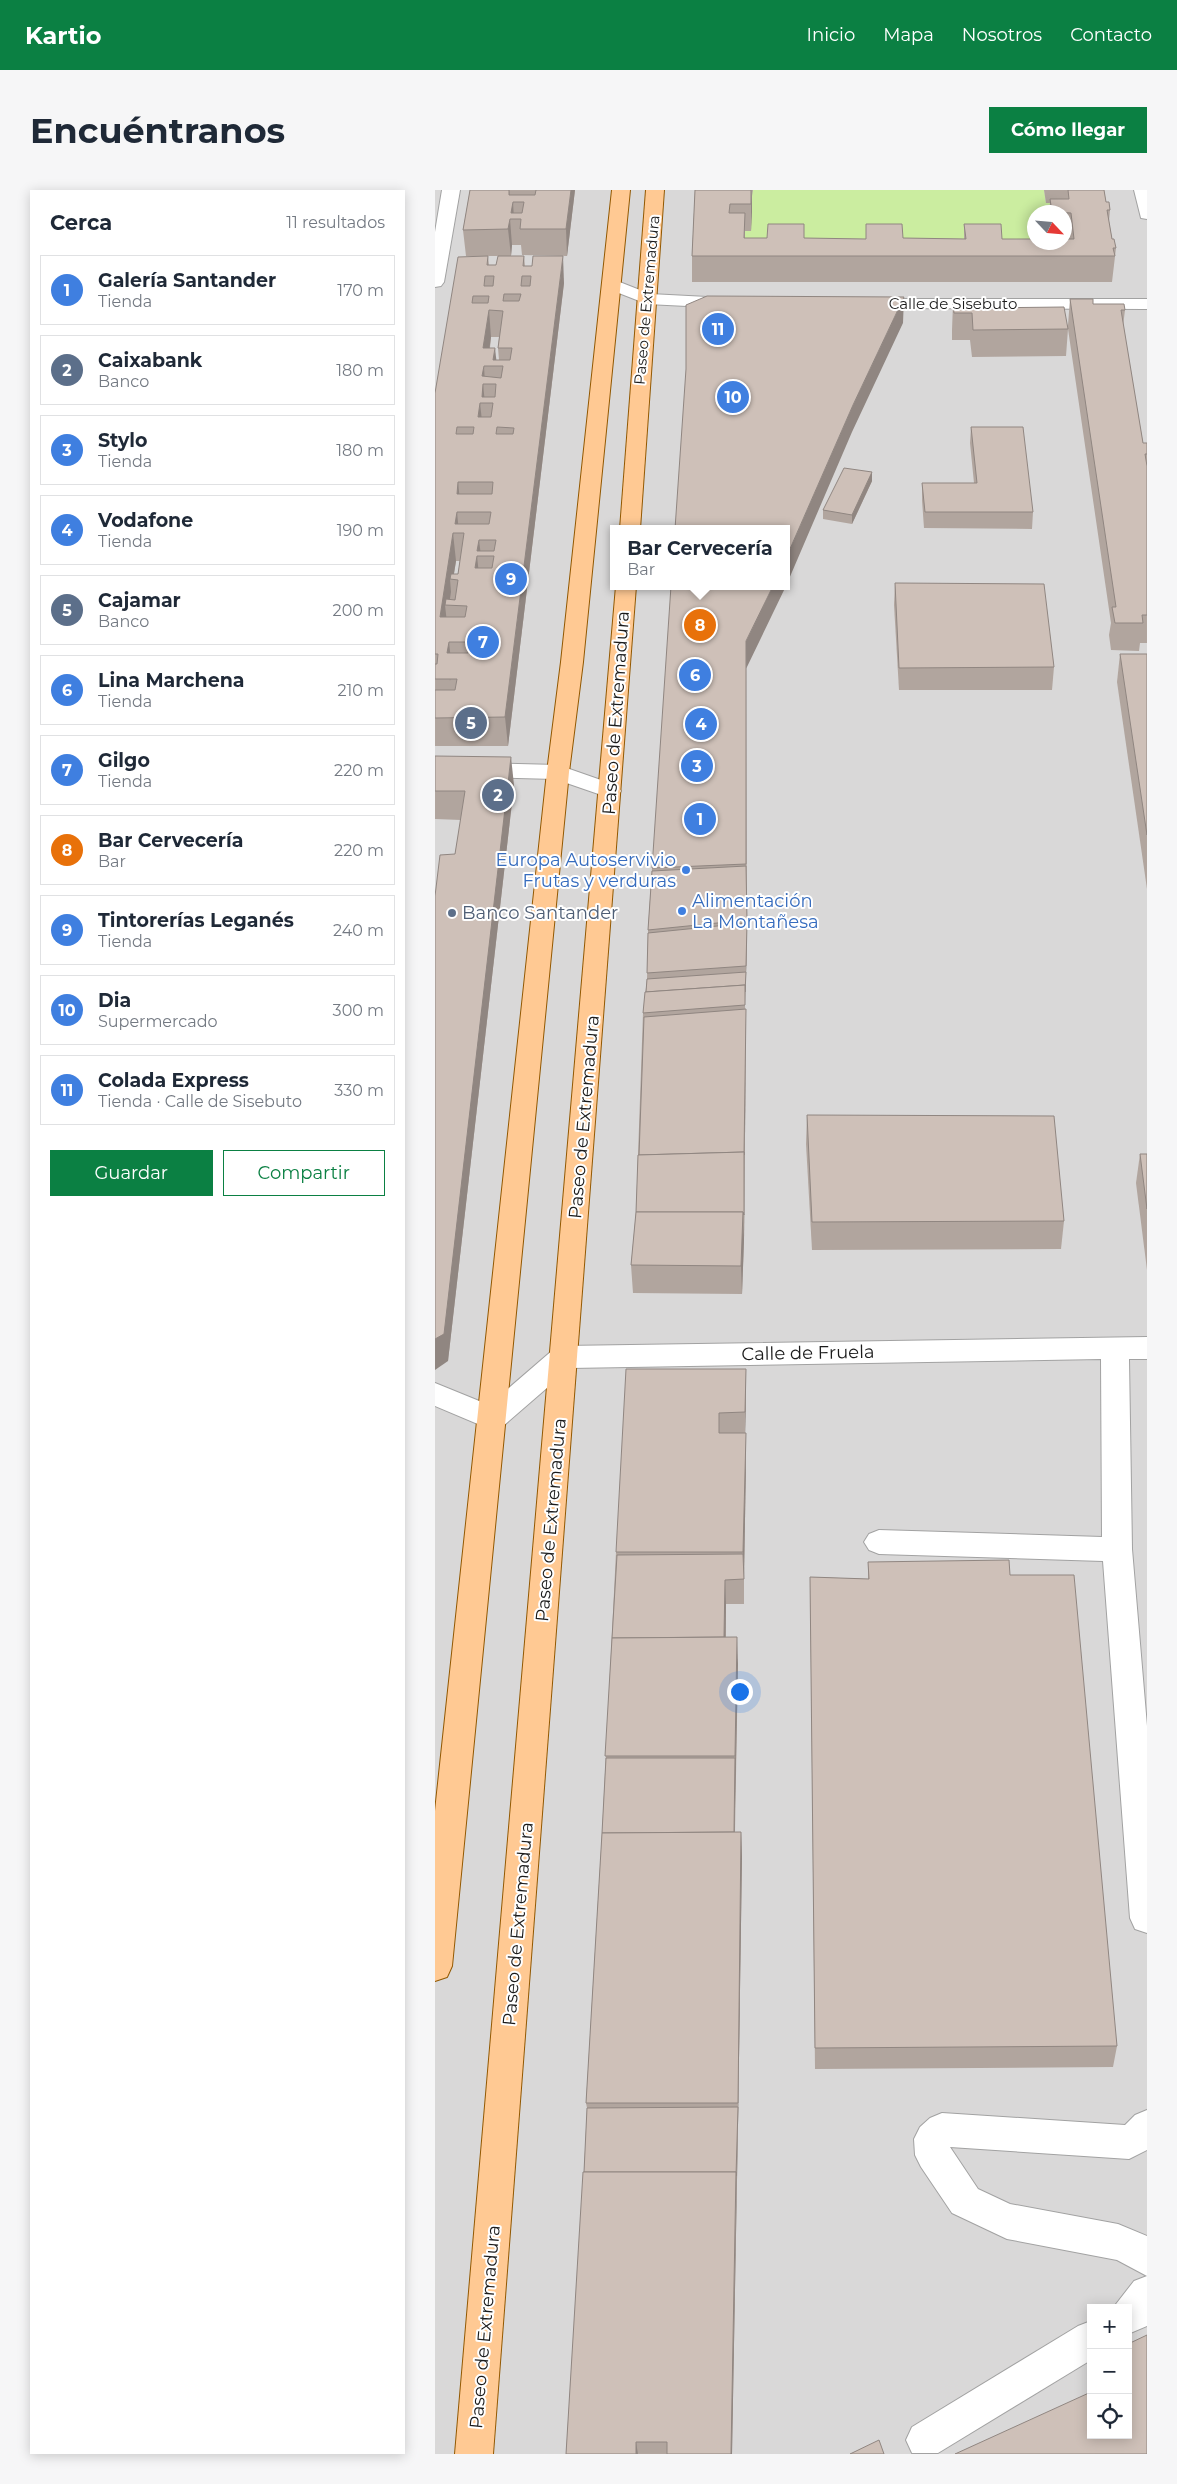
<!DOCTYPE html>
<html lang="es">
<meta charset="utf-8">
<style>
body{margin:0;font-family:Montserrat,sans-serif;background:#f6f6f7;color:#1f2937}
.controls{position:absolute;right:15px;bottom:15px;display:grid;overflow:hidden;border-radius:0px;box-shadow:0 2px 12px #0003}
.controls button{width:45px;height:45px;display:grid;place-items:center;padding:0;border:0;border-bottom:1px solid #e0e1e3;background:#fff;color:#1f2937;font:25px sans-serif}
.compass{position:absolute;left:592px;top:15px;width:45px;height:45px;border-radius:50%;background:#fff;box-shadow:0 2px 12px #0003;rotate:116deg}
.you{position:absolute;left:304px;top:1501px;width:18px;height:18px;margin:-12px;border:4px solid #fff;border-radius:50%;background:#1a73e8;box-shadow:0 0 0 8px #1a73e833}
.badge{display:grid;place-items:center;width:32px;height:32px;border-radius:50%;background:#0b8043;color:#fff;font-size:16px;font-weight:700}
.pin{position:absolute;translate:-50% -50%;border:2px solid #fff;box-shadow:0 1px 5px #0006}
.popup{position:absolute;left:175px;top:335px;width:180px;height:65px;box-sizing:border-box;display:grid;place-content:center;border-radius:0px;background:#fff;filter:drop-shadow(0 1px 4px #0005);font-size:16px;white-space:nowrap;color:#747a83}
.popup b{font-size:19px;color:#1f2937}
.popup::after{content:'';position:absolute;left:50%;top:100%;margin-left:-10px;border:10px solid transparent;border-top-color:#fff}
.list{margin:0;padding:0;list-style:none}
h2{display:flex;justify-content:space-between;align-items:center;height:65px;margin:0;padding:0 20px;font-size:21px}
h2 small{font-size:16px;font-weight:400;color:#747a83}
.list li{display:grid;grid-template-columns:32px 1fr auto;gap:15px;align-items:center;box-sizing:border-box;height:70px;margin:0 10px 10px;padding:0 10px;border:1px solid #e0e1e3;border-radius:0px}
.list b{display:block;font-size:19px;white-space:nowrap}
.list p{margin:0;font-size:16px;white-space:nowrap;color:#747a83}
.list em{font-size:16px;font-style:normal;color:#747a83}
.actions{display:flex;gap:10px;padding:15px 20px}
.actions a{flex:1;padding:11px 0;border:1px solid #0b8043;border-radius:0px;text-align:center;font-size:18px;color:#0b8043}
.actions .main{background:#0b8043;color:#fff}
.icon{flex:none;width:28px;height:28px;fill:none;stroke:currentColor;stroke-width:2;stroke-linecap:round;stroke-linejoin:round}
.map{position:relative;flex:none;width:712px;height:2264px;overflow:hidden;border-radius:0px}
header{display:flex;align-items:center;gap:30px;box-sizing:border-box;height:70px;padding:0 25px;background:#0b8043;color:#fff}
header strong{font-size:24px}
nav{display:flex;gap:28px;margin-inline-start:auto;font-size:18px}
.intro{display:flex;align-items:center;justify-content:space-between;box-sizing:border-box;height:120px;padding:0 30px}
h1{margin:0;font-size:35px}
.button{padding:12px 22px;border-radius:0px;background:#0b8043;color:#fff;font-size:18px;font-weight:700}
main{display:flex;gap:30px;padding:0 30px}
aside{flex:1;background:#fff;border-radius:0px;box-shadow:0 2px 12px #0003}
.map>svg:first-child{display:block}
.residential{fill:#d9d8d8;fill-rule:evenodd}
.grass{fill:#cbeda0}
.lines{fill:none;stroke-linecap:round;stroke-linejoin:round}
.minor-casing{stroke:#a2a2a2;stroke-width:2}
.major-casing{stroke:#925800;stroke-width:2}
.minor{fill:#fff;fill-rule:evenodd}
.major{fill:#ffc993;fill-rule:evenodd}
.wall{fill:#b1a59e;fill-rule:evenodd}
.shaded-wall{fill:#908681}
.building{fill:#cec0b8;stroke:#908681;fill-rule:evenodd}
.shop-dot{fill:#3f7fe0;stroke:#fff;stroke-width:2}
.service-dot{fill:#5c6f8a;stroke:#fff;stroke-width:2}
.labels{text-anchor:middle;stroke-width:4;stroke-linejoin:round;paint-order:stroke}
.far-street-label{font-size:15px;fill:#1b1b1b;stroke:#fff}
.street-label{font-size:18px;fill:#1b1b1b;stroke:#fff}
.shop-label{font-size:18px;fill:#366cbe;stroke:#fff;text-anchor:end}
.service-label{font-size:18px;fill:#4e5e75;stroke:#fff;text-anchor:start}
</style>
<header>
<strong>Kartio</strong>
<nav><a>Inicio</a><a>Mapa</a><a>Nosotros</a><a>Contacto</a></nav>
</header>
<div class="intro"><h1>Encuéntranos</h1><a class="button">Cómo llegar</a></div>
<main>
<aside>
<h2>Cerca<small>11 resultados</small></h2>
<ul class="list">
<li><span class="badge" style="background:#3f7fe0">1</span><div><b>Galería Santander</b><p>Tienda</p></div><em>170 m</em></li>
<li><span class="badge" style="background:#5c6f8a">2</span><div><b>Caixabank</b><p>Banco</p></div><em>180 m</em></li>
<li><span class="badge" style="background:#3f7fe0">3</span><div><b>Stylo</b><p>Tienda</p></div><em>180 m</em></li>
<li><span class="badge" style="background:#3f7fe0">4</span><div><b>Vodafone</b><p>Tienda</p></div><em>190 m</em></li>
<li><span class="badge" style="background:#5c6f8a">5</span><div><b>Cajamar</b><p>Banco</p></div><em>200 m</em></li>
<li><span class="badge" style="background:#3f7fe0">6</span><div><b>Lina Marchena</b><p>Tienda</p></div><em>210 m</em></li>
<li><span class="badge" style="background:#3f7fe0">7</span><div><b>Gilgo</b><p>Tienda</p></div><em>220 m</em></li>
<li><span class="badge" style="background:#e8710a">8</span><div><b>Bar Cervecería</b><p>Bar</p></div><em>220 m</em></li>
<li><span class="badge" style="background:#3f7fe0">9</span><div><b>Tintorerías Leganés</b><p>Tienda</p></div><em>240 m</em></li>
<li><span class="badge" style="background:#3f7fe0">10</span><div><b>Dia</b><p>Supermercado</p></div><em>300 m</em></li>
<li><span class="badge" style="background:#3f7fe0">11</span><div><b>Colada Express</b><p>Tienda · Calle de Sisebuto</p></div><em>330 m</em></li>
</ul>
<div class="actions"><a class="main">Guardar</a><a>Compartir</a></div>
</aside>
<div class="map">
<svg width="712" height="2264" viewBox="0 0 712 2264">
<rect width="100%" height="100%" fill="#eee8df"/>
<path class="residential" d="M 0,0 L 712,0 L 712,2264 L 0,2264 ZM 600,22 L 630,22 L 630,52 L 600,52 ZM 179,339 L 351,339 L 351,396 L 179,396 ZM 656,2118 L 693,2118 L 693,2245 L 656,2245 Z"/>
<polygon class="grass" points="318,0 626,0 609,0 611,13 629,13 630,22 600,22 600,52 630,52 637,75 333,60 295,40 316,40 296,22 296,6"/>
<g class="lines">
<defs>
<g id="minor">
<polygon points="7,0 25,0 9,92 6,96 0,97 0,42"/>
<polygon points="699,0 712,0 712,29 706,28"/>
<polygon points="177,89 215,104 292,108 298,109 301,113 298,117 292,118 212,114 171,98 168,94 171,90"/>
<polygon points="432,109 712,109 712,119 426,118 423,114 426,110"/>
<polygon points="0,572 123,575 183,596 186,601 183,606 175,608 120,589 0,586"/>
<polygon points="712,1147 712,1169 694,1169 697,1359 712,1536 712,1743 700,1739 695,1728 668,1371 444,1364 434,1360 429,1352 434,1344 444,1340 667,1347 666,1169 135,1178 67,1237 57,1240 0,1216 0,1193 54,1215 119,1159 129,1156"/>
<polygon points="712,1920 712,1960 694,1969 515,1957 543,1999 575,2014 683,2034 712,2046 712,2136 693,2144 693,2118 678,2118 699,2091 712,2086 682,2070 572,2049 517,2023 486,1977 480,1965 479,1949 485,1937 495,1928 507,1923 690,1935 700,1925"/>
<polygon points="656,2131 656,2170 503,2263 477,2263 471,2250 477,2237 643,2136"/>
</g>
<g id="major">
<polygon points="177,0 195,0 148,472 134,582 17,1776 12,1787 0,1791 0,1621 112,582 126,472"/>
<polygon points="211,0 229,0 205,339 185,339"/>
<polygon points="181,396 201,396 58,2264 20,2264"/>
</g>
</defs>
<use href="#minor" class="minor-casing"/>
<use href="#major" class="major-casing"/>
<use href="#minor" class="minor"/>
<use href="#major" class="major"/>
</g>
<g class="wall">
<polygon points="35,0 140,0 132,66 87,65 86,55 77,55 76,66 31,66 28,40"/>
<polygon points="260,0 318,0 317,6 316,41 310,41 310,48 431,49 431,34 468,48 529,49 529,34 567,49 630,52 630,22 614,22 615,13 611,13 609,0 669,0 671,12 675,20 674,31 677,49 681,58 677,92 257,92 257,66"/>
<path d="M 53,66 L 54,75 L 61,75 L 89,66 L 90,76 L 129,93 L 73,556 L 0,556 L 0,203 ZM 56,147 L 64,147 L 63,158 L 64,170 L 61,170 L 55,158 ZM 21,371 L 25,371 L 23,384 L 19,384 Z"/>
<polygon points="635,109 658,114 690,120 688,136 708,253 712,253 712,453 705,453 704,461 676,460 674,445 676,433 633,139 631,166 537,167 535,150 517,150 517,140 518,114 542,118 633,135"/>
<polygon points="536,237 598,322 597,339 489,338 487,310 487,293 539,293 535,253"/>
<polygon points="437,282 437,291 417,334 388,329 388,320"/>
<polygon points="460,393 619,477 617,500 464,500 459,415"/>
<polygon points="685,464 712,464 712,699 682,492"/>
<polygon points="311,479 312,755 310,815 311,841 309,1050 307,1104 198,1103 196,1075 201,1022 208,823 212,789 213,740 217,678"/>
<polygon points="0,566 79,595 13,1171 20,664 26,630 0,629"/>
<polygon points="372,925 629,1031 626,1059 377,1060 371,954"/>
<polygon points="705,964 712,964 712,1080 701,993"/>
<polygon points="311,1179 311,1207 310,1243 311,1271 309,1385 309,1414 291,1414 291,1447 303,1474 300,1642 306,1642 307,1667 303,1935 297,2264 131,2264 149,1982 152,1918 151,1913 167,1643 181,1362"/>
<polygon points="433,1372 682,1856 678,1877 380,1879 375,1387 433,1389"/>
</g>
<g class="shaded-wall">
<polygon points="74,0 76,21 78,12 79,29 77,29 74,5"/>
<polygon points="136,0 140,0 132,66 131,39"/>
<polygon points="317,0 317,22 316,41 316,14"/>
<polygon points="75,29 77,55 76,66 73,39"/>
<polygon points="128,66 129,93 73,556 70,527"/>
<polygon points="469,107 468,133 417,242 351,396 351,368 418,215"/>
<polygon points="54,120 56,147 52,176 48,158"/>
<polygon points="60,158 62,176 58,170"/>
<polygon points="49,176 50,194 48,194 50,213 47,207 47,186"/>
<polygon points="45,213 48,240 43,227"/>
<polygon points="437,282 437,291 417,334 417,325"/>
<polygon points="23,292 26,320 22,304"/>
<polygon points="22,322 24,343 20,334"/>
<polygon points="18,343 21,371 18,389 15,389 16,402 14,415 10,415 12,433 5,427"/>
<polygon points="44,350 46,366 42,361"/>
<polygon points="42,366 45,394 40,378"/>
<polygon points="338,396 351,396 311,479 312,755 310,815 312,733 311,451"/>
<polygon points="14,452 17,480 15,491 12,463"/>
<polygon points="76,567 79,595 13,1171 0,1180 0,1149"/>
<polygon points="311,819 311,841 309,1050 309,1025"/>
<polygon points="308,1022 309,1050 307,1104 306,1076"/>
<polygon points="311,1179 311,1207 310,1250 310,1222"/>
<polygon points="311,1243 311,1271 309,1389 308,1362"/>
<polygon points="290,1390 291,1414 290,1474 289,1450"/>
<polygon points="302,1447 303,1474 299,1668 299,1645"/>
<polygon points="306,1642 307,1667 303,1935 297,2264 296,2264 303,1917"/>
<polygon points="201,2252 203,2264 201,2264"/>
</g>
<g class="building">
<path d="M 35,0 L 74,0 L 74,5 L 100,5 L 101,0 L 136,0 L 131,39 L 85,39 L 86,29 L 75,29 L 73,39 L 28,40 ZM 78,12 L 89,12 L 87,23 L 76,23 Z"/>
<polygon points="260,0 316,0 316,14 295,14 294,23 310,23 309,48 332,48 333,34 369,34 369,48 431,49 431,34 467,34 468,48 531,49 529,34 566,34 567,49 600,49 600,52 630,52 630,49 639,49 636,23 617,22 615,9 634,9 633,0 669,0 671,12 674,12 675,20 672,20 677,49 679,49 681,58 678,58 680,66 257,66"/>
<path d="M 53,66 L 52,75 L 61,75 L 63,66 L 89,66 L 88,76 L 97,76 L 98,66 L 128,66 L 70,527 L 0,528 L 0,500 L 20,500 L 22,489 L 0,489 L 0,474 L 2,474 L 3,464 L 0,464 L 0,203 L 23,67 ZM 50,86 L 59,86 L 58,96 L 49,96 ZM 87,86 L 96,86 L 95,96 L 86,96 ZM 69,104 L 86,104 L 84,111 L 68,111 ZM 38,106 L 54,106 L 53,113 L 37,113 ZM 54,120 L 68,121 L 63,158 L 77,158 L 75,170 L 58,170 L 60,158 L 48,158 ZM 49,176 L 68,176 L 66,188 L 47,186 ZM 48,194 L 61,194 L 60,207 L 47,207 ZM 45,213 L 58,213 L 56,227 L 43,227 ZM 22,237 L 39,237 L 38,244 L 21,244 ZM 62,237 L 79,238 L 78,244 L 61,244 ZM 23,292 L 58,292 L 57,304 L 22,304 ZM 22,322 L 56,322 L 54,334 L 20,334 ZM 18,343 L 29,343 L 23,384 L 16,384 L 15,389 L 23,390 L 20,410 L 11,409 L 10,415 L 32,416 L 30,427 L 5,427 ZM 44,350 L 61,350 L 59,361 L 42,361 ZM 42,366 L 59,366 L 57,378 L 40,378 ZM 14,452 L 35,452 L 33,463 L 12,463 Z"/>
<polygon points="272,106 469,107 418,215 351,368 351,339 240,339 251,179 251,115"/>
<polygon points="635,109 658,109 658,114 689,114 690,120 686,120 708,253 712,253 712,264 710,264 712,276 712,425 707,425 708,433 680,433 677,417 681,417"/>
<polygon points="518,114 542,114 542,118 629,117 633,139 538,140 537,123 519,123"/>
<polygon points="536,237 588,237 598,322 490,322 487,293 542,293"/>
<polygon points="409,278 437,282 417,325 388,320"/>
<polygon points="460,393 609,394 619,477 464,478"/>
<polygon points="236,396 338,396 311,451 311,674 217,678"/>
<polygon points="685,464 712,464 712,645"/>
<polygon points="0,566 76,567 9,1144 0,1149 0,706 5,665 20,664 30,601 0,601"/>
<polygon points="311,676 312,730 213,740 217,681"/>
<polygon points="312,733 311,776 212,783 213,743"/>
<polygon points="311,782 310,802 310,795 211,802 212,789"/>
<polygon points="310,795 310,815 208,823 210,802"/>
<polygon points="311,819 309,965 309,962 204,965 209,827"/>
<polygon points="372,925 619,926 629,1031 377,1032"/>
<polygon points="309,962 309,1025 308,1022 201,1022 203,965"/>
<polygon points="705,964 712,964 712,1019"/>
<polygon points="201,1022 308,1022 306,1076 196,1075"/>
<polygon points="191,1179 311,1179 310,1222 284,1223 284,1243 311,1243 308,1362 181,1362"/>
<polygon points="308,1364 309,1389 290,1390 289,1447 177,1448 182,1365"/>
<polygon points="574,1370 575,1385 639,1385 682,1856 380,1858 375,1387 434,1389 433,1372"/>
<polygon points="302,1447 300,1566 170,1566 177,1448"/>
<polygon points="171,1568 300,1568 299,1642 167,1643"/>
<polygon points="306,1642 303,1913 151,1913 167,1643"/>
<polygon points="303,1917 301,1986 301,1982 149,1982 152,1918"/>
<polygon points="148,1982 301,1982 296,2264 232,2264 232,2252 201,2252 201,2264 131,2264"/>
<polygon points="712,2145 712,2264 520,2264 656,2202 656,2245 693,2245 693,2154"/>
<polygon points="444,2250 449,2264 415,2264"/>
</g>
<g class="shop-dot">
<circle cx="251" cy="680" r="5"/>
<circle cx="247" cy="721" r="5"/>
</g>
<circle class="service-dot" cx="17" cy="723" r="5"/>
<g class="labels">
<g class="far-street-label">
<text transform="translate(212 110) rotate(-85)" y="5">Paseo de Extremadura</text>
<text x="518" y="119">Calle de Sisebuto</text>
</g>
<g class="street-label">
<text transform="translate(181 523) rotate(-86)" y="6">Paseo de Extremadura</text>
<text transform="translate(149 927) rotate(-85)" y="6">Paseo de Extremadura</text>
<text transform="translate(373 1163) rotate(-1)" y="6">Calle de Fruela</text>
<text transform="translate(116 1330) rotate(-85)" y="6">Paseo de Extremadura</text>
<text transform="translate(83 1734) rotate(-85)" y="6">Paseo de Extremadura</text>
<text transform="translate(50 2137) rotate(-85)" y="6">Paseo de Extremadura</text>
</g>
<g class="shop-label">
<text x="241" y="676">Europa Autoservivio<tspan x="241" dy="21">Frutas y verduras</tspan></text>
<text x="257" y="717" text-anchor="start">Alimentación<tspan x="257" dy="21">La Montañesa</tspan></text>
</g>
<g class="service-label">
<text x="27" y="729">Banco Santander</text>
</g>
</g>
</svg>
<div class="controls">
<button>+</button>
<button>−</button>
<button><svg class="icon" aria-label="locate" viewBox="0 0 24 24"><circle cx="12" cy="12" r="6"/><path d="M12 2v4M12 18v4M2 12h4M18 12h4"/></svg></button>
</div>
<svg class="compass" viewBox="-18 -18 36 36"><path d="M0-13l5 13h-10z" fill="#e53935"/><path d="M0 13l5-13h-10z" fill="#747a83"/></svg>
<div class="you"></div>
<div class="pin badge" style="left:265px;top:629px;background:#3f7fe0">1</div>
<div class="pin badge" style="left:63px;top:605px;background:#5c6f8a">2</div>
<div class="pin badge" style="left:262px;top:576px;background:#3f7fe0">3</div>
<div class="pin badge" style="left:266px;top:534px;background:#3f7fe0">4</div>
<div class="pin badge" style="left:36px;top:533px;background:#5c6f8a">5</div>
<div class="pin badge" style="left:260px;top:485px;background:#3f7fe0">6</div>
<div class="pin badge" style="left:48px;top:452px;background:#3f7fe0">7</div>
<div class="pin badge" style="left:265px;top:435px;background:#e8710a">8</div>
<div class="popup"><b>Bar Cervecería</b>Bar</div>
<div class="pin badge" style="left:76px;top:389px;background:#3f7fe0">9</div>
<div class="pin badge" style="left:298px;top:207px;background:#3f7fe0">10</div>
<div class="pin badge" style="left:283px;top:139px;background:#3f7fe0">11</div>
</div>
</main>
